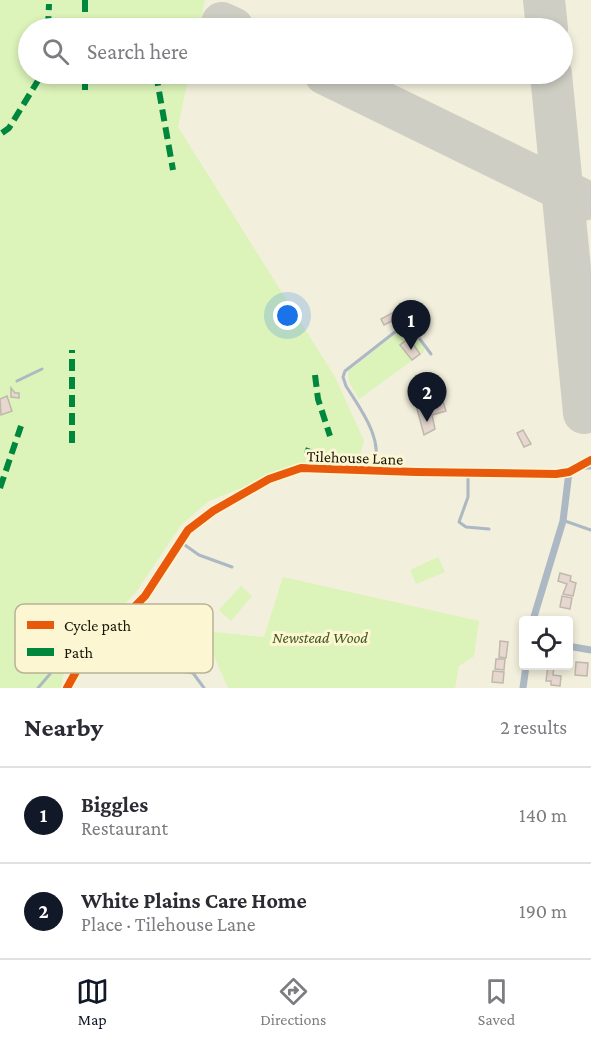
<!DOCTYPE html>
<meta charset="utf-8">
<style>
body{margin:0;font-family:"Crimson Pro",serif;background:#f7f7f7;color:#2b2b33}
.controls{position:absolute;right:18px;bottom:18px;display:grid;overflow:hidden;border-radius:6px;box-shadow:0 3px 9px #0003}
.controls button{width:54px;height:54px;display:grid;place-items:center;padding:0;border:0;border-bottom:2px solid #e1e1e2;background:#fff;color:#2b2b33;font:30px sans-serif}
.you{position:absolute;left:288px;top:316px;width:21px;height:21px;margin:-15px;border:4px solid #fff;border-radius:50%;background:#1a73e8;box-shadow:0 0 0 9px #1a73e833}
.badge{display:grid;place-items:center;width:39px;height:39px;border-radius:50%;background:#111827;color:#fff;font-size:20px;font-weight:700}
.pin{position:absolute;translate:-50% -50px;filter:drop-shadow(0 2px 3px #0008)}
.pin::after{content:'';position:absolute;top:32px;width:21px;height:18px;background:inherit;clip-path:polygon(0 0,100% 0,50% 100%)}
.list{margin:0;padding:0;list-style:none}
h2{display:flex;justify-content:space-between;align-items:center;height:78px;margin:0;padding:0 24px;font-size:26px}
h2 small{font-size:20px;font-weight:400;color:#7c7c81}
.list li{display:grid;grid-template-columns:39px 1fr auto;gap:18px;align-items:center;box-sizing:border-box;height:96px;padding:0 24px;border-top:2px solid #e1e1e2}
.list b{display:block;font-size:22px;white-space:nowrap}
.list p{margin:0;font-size:20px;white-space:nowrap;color:#7c7c81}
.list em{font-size:20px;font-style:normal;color:#7c7c81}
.icon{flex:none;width:33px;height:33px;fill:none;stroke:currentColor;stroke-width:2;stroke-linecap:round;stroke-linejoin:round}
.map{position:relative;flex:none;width:591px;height:688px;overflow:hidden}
.search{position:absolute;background:#fff;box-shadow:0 3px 9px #0003;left:18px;right:18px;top:18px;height:66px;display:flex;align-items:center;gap:15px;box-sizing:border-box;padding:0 21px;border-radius:33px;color:#7c7c81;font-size:22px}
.sheet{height:270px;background:#fff}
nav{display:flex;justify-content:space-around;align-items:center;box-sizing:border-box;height:84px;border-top:2px solid #e1e1e2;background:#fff;font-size:16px;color:#7c7c81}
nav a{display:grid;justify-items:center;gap:3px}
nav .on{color:#111827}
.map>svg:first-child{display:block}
.green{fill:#dcf3b9}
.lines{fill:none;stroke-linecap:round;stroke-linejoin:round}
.runway{stroke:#cecec4;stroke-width:42}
.building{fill:#e6d8ce;stroke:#c0b7ae;stroke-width:1.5}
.path{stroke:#afb3b3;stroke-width:1.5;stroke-dasharray:4.5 4.5;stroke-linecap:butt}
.service{stroke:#acb8c3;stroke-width:3}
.minor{stroke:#acb8c3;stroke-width:7}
.quiet{stroke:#00873e;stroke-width:6;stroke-dasharray:12 6;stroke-linecap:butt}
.cycleway-casing{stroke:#fcf6d2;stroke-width:11}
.cycleway{stroke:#e8590c;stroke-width:8}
.labels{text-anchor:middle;stroke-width:6;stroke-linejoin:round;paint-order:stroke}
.street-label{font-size:16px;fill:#181609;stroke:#fcf6d2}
.park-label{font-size:16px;font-style:italic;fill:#3d581a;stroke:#fcf6d2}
.key{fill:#fcf6d2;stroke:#b8b396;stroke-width:1.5}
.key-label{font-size:16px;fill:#181609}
</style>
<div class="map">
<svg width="591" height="688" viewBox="0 0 591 688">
<rect width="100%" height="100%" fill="#f2efdc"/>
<g class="green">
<polygon points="0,0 205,0 199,28 28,28 28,74 189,74 178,127 335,377 364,441 358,461 303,463 209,501 181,525 136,592 77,653 63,676 61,688 0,688"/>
<polygon points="410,332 424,346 424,352 359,399 349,382 348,371 397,333"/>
<polygon points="438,557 445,572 416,584 410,570"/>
<polygon points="283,577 479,621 474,656 459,666 455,688 228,688 203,631 264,637"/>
<polygon points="241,586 252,596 231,621 219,610"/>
</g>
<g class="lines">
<g class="runway">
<polyline points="544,0 547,28"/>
<polyline points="222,23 233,28"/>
<polyline points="325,74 583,200"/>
<polyline points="551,74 584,413"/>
</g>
</g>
<g class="building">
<polygon points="394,312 399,314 399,318 404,319 404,322 394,320 384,325 381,319"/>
<polygon points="409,338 420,354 412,360 400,345"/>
<polygon points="11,388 15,393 19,393 19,398 11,397"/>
<polygon points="7,396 12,411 1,415 0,399"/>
<polygon points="442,399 446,411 432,415 435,429 424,435 416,405"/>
<polygon points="523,430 531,444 524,447 517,433"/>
<polygon points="560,573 571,576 570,581 576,583 573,596 563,594 567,584 558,581"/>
<polygon points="562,596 572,598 570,609 560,607"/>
<polygon points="500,641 508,642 506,658 499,657"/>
<polygon points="496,659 505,659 504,670 495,669"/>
<polygon points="576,662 588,663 587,676 575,675"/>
<polygon points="548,666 554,666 553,675 561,676 560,686 551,685 551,681 546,681"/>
<polygon points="493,671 504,672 503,683 492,682"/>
</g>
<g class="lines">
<g class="path">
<polyline points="49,8 52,8"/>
<polyline points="522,660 524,652"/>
</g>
<g class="service">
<polyline points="17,381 42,369"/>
<polyline points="581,468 591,468"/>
<path d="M 374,469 C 384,439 361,410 346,386 L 343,377 L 345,371 L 395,332 L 413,330 L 431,354"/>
<polyline points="468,474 468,497 459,522 466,527 489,529"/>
<polyline points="565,521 591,530"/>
<polyline points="182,543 199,555 232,567"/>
<polyline points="86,656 193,673 204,688"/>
<polyline points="38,688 50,674"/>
</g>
<g class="minor">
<polyline points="533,620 563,521 569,472"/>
<polyline points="568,646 591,650"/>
<polyline points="67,688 83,659 145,596 188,530 213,511 269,479 301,468 416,472 556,474 569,472 591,460"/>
<polyline points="523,688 526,666"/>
</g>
<g class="quiet">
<polyline points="85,0 85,28"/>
<polyline points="48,28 49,4"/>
<polyline points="156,74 173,170"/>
<polyline points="85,90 85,74"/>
<polyline points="2,133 9,128 42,74"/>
<polyline points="315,375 318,399 330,436"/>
<polyline points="72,443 72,350"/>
<polyline points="305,450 319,455 344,458"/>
<polyline points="0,488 21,426"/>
</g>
<defs>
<polyline id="cycleway" points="67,688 83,659 145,596 188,530 213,511 269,479 301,468 416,472 556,474 569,472 591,460"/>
</defs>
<use href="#cycleway" class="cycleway-casing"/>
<use href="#cycleway" class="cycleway"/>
</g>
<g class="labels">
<g class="street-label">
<text transform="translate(355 457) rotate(2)" y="6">Tilehouse Lane</text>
</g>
<g class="park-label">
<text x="320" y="643">Newstead Wood</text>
</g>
</g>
<rect x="15" y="604" width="198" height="69" rx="9" class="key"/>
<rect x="27" y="621" width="27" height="8" fill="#e8590c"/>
<rect x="27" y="648" width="27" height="8" fill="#00873e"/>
<g class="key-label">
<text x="64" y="631">Cycle path</text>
<text x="64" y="658">Path</text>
</g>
</svg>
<div class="controls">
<button><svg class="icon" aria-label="locate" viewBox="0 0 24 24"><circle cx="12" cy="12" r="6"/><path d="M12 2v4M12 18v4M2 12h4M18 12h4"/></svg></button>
</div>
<div class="you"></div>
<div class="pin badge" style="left:411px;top:350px">1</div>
<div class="pin badge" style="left:427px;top:422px">2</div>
<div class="search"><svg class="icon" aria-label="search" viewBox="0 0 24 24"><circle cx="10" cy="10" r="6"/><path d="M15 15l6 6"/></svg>Search here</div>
</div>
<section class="sheet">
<h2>Nearby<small>2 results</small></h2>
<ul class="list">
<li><span class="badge">1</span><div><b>Biggles</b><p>Restaurant</p></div><em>140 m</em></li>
<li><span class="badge">2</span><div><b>White Plains Care Home</b><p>Place · Tilehouse Lane</p></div><em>190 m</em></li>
</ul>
</section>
<nav>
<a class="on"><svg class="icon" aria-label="map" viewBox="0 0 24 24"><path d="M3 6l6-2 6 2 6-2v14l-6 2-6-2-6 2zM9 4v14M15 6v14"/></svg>Map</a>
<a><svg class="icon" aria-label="directions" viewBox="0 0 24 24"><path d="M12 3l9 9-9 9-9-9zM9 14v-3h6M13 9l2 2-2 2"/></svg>Directions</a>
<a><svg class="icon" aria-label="saved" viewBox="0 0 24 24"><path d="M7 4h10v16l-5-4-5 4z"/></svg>Saved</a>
</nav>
